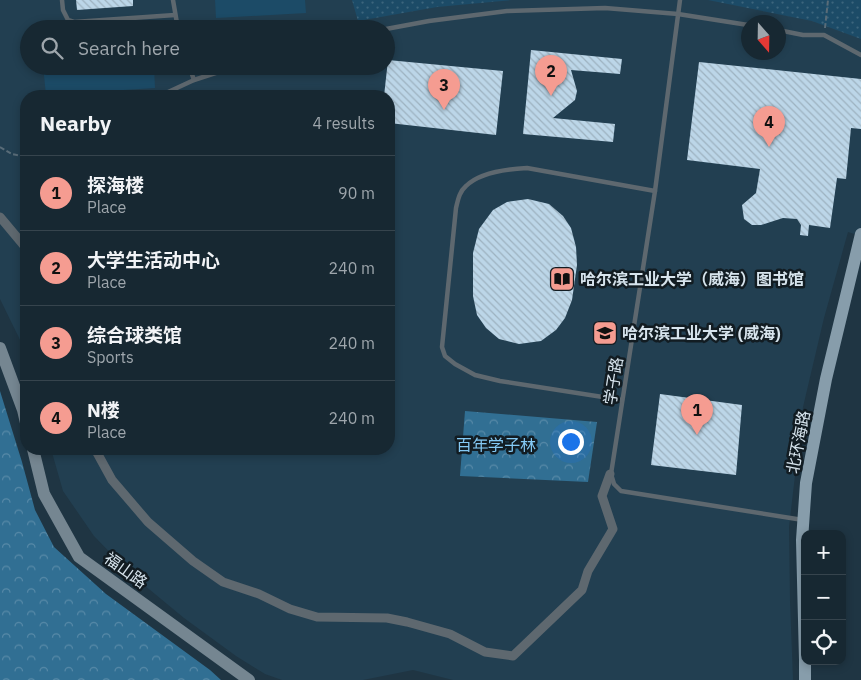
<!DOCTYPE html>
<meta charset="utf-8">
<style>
body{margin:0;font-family:"IBM Plex Sans","Noto Sans SC",sans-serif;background:#20303a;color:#f1f3f6}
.controls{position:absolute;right:15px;bottom:15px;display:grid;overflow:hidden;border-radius:10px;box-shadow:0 2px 8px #0003}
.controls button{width:45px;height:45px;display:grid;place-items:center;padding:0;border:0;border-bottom:1px solid #36444d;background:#172832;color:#f1f3f6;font:25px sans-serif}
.compass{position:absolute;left:741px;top:15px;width:45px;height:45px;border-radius:50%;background:#172832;box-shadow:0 2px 8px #0003;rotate:160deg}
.you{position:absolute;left:570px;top:441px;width:18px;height:18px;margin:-12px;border:4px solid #fff;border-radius:50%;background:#1a73e8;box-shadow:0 0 0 8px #1a73e833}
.badge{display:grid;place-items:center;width:32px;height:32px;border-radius:50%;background:#f59c91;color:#111;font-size:16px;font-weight:700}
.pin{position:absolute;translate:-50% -41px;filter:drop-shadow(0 1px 2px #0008)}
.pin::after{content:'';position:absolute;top:26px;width:18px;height:15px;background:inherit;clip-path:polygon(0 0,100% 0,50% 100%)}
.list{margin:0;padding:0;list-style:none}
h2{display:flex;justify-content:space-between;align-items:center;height:65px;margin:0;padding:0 20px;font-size:21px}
h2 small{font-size:16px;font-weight:400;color:#9ea6ac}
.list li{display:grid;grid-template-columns:32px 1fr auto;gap:15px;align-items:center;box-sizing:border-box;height:75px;padding:0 20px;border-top:1px solid #36444d}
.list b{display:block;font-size:19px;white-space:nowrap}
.list p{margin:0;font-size:16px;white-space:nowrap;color:#9ea6ac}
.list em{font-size:16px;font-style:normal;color:#9ea6ac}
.icon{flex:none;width:28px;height:28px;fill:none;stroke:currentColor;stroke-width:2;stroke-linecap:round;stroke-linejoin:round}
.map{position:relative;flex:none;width:861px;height:680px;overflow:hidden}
.search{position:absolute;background:#172832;box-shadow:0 2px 8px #0003;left:20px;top:20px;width:375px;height:55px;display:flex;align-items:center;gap:12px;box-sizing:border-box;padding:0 18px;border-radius:28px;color:#9ea6ac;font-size:19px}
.panel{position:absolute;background:#172832;box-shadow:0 2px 8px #0003;left:20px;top:90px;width:375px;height:365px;border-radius:20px}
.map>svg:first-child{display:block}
.built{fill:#223f51;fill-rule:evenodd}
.forest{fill:url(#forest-crowns)}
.park{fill:url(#park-dots)}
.garden{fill:#1c4b67}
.building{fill:url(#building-back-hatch)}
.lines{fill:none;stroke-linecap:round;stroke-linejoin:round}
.path{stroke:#596c78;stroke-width:2;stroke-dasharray:5 2.5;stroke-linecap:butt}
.lane{stroke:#5e686f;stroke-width:4.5}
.street{stroke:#5e686f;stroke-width:9}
.secondary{stroke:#758691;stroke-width:12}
.primary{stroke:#879dab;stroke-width:12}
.labels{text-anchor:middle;stroke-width:5;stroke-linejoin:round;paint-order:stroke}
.poi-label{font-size:16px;font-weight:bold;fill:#d7e4ed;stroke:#121c22;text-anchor:start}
.street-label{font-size:16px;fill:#d7e4ed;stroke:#121c22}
.park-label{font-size:16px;fill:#84c9f4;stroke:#121c22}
</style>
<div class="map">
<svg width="861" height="680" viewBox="0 0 861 680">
<defs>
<pattern id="forest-crowns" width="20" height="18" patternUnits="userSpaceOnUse" patternTransform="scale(1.25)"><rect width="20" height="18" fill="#316f93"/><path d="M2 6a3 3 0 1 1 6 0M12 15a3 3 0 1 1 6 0" fill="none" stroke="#588aa8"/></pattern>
<pattern id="park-dots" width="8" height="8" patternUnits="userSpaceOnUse" patternTransform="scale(1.25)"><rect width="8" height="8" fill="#1c4b67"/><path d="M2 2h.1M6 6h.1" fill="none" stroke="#3c657d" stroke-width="1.8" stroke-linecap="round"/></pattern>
<pattern id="building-back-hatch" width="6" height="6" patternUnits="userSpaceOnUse" patternTransform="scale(1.25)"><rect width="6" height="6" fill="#bcd6e8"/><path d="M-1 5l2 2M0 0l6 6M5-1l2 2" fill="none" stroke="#9db2c0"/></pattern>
</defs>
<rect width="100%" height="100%" fill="#1f3543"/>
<path class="built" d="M 0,0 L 861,0 L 861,236 L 848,232 L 824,318 L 803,407 L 789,527 L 790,601 L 793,680 L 453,680 L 413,670 L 363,680 L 282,680 L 265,674 L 236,656 L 184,618 L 132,575 L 94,536 L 63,491 L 51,449 L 389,449 L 389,96 L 26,96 L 26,357 L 24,348 L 0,299 ZM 748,22 L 778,22 L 778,52 L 748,52 ZM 29,29 L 386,29 L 386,66 L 29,66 Z"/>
<g class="forest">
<polygon points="0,391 22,462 35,510 54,547 106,594 210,670 221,680 0,680"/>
<polygon points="465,411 597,422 588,482 460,476"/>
</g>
<g class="park">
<polygon points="352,0 512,0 437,7 358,21"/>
<polygon points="708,0 861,0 861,39 812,21"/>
</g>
<g class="garden">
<polygon points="215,0 305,0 306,13 216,18"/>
<polygon points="151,24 152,29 46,29"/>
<polygon points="43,66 154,66 155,88 46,95"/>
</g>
<g class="building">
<polygon points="76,0 133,0 133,6 77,10"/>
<polygon points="531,50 622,59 620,74 571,70 577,91 575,100 553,118 615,124 613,142 523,134"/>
<polygon points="388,60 503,71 496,135 389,123 389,96 384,96"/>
<polygon points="699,62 861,79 861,129 851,128 846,179 837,178 830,228 809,225 808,236 800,235 801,225 797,219 783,218 761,225 752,225 744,219 742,205 756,193 760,169 687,160"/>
<polygon points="528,199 549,204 563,216 571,228 576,247 577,265 572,300 565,318 556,330 541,341 519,344 499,339 486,328 477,315 473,296 473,253 479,229 493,210 507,202"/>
<polygon points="660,394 742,405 736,475 651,465"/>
</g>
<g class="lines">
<g class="path">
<polyline points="825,28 828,0"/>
<polyline points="0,147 12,154 26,157"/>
</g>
<g class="lane">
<polyline points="62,0 63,10 68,20 74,22 175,15"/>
<polyline points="173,0 178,29"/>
<polyline points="680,0 655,191 611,474 614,484 621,491 803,520"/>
<polyline points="386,29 429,21 507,11 605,8 678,14 748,25"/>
<polyline points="778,30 803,35 824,35 861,55"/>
<polyline points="189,66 194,80"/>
<polyline points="166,93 194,80 237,66"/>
<path d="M 622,400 L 500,381 L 475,375 L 455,364 L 445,356 L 442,347 L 456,208 C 458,200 459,192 466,186 C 480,172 507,169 527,168 L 655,191"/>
</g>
<g class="street">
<polyline points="0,217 26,248"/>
<polyline points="95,449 112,480 148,522 193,561 223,582 259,594 290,609 317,617 387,618 407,622 450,634 485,652 513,656 582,590 588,571 613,529 602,496 610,474"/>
</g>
<g class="secondary">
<polyline points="0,348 23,410 26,423"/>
<polyline points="33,449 44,494 79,557 249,680"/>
</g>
<g class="primary">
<polyline points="805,660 802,540 806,483 826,379 861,234"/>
<polyline points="805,680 805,661"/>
</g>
</g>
<defs>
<symbol id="library-square" viewBox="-11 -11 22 22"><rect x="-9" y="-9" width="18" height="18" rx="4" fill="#f59c91" stroke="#121c22"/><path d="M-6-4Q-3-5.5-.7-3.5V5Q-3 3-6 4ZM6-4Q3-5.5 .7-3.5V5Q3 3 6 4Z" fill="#111"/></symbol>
<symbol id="university-square" viewBox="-11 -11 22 22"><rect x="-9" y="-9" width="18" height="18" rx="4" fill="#f59c91" stroke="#121c22"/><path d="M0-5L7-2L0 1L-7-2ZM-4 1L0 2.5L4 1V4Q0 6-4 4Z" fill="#111"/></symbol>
</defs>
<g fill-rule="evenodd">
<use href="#library-square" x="548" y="265" width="28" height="28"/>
<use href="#university-square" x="591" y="319" width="28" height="28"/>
</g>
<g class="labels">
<g class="poi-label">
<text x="580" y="285">哈尔滨工业大学（威海）图书馆</text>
<text x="622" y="339">哈尔滨工业大学 (威海)</text>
</g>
<g class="street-label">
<text transform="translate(613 381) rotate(-81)" y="6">学子路</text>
<text transform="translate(798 442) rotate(-79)" y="6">北环海路</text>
<text transform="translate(126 570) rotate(36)" y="6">福山路</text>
</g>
<g class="park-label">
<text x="496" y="451">百年学子林</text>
</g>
</g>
</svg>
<div class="controls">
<button>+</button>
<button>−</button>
<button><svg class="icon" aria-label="locate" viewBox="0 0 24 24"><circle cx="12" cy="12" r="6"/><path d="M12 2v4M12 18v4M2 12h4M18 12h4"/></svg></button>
</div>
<svg class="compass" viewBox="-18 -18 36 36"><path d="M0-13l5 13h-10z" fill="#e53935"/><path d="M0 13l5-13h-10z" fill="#9ea6ac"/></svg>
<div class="you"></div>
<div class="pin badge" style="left:697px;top:435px">1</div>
<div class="pin badge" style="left:551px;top:96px">2</div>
<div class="pin badge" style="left:444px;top:110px">3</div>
<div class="pin badge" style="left:769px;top:147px">4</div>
<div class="search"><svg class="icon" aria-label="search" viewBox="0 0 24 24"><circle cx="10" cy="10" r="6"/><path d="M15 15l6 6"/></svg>Search here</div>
<section class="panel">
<h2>Nearby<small>4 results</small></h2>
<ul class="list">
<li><span class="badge">1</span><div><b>探海楼</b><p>Place</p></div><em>90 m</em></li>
<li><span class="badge">2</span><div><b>大学生活动中心</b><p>Place</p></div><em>240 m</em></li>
<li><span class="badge">3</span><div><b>综合球类馆</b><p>Sports</p></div><em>240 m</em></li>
<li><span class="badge">4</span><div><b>N楼</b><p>Place</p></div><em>240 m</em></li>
</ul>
</section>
</div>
